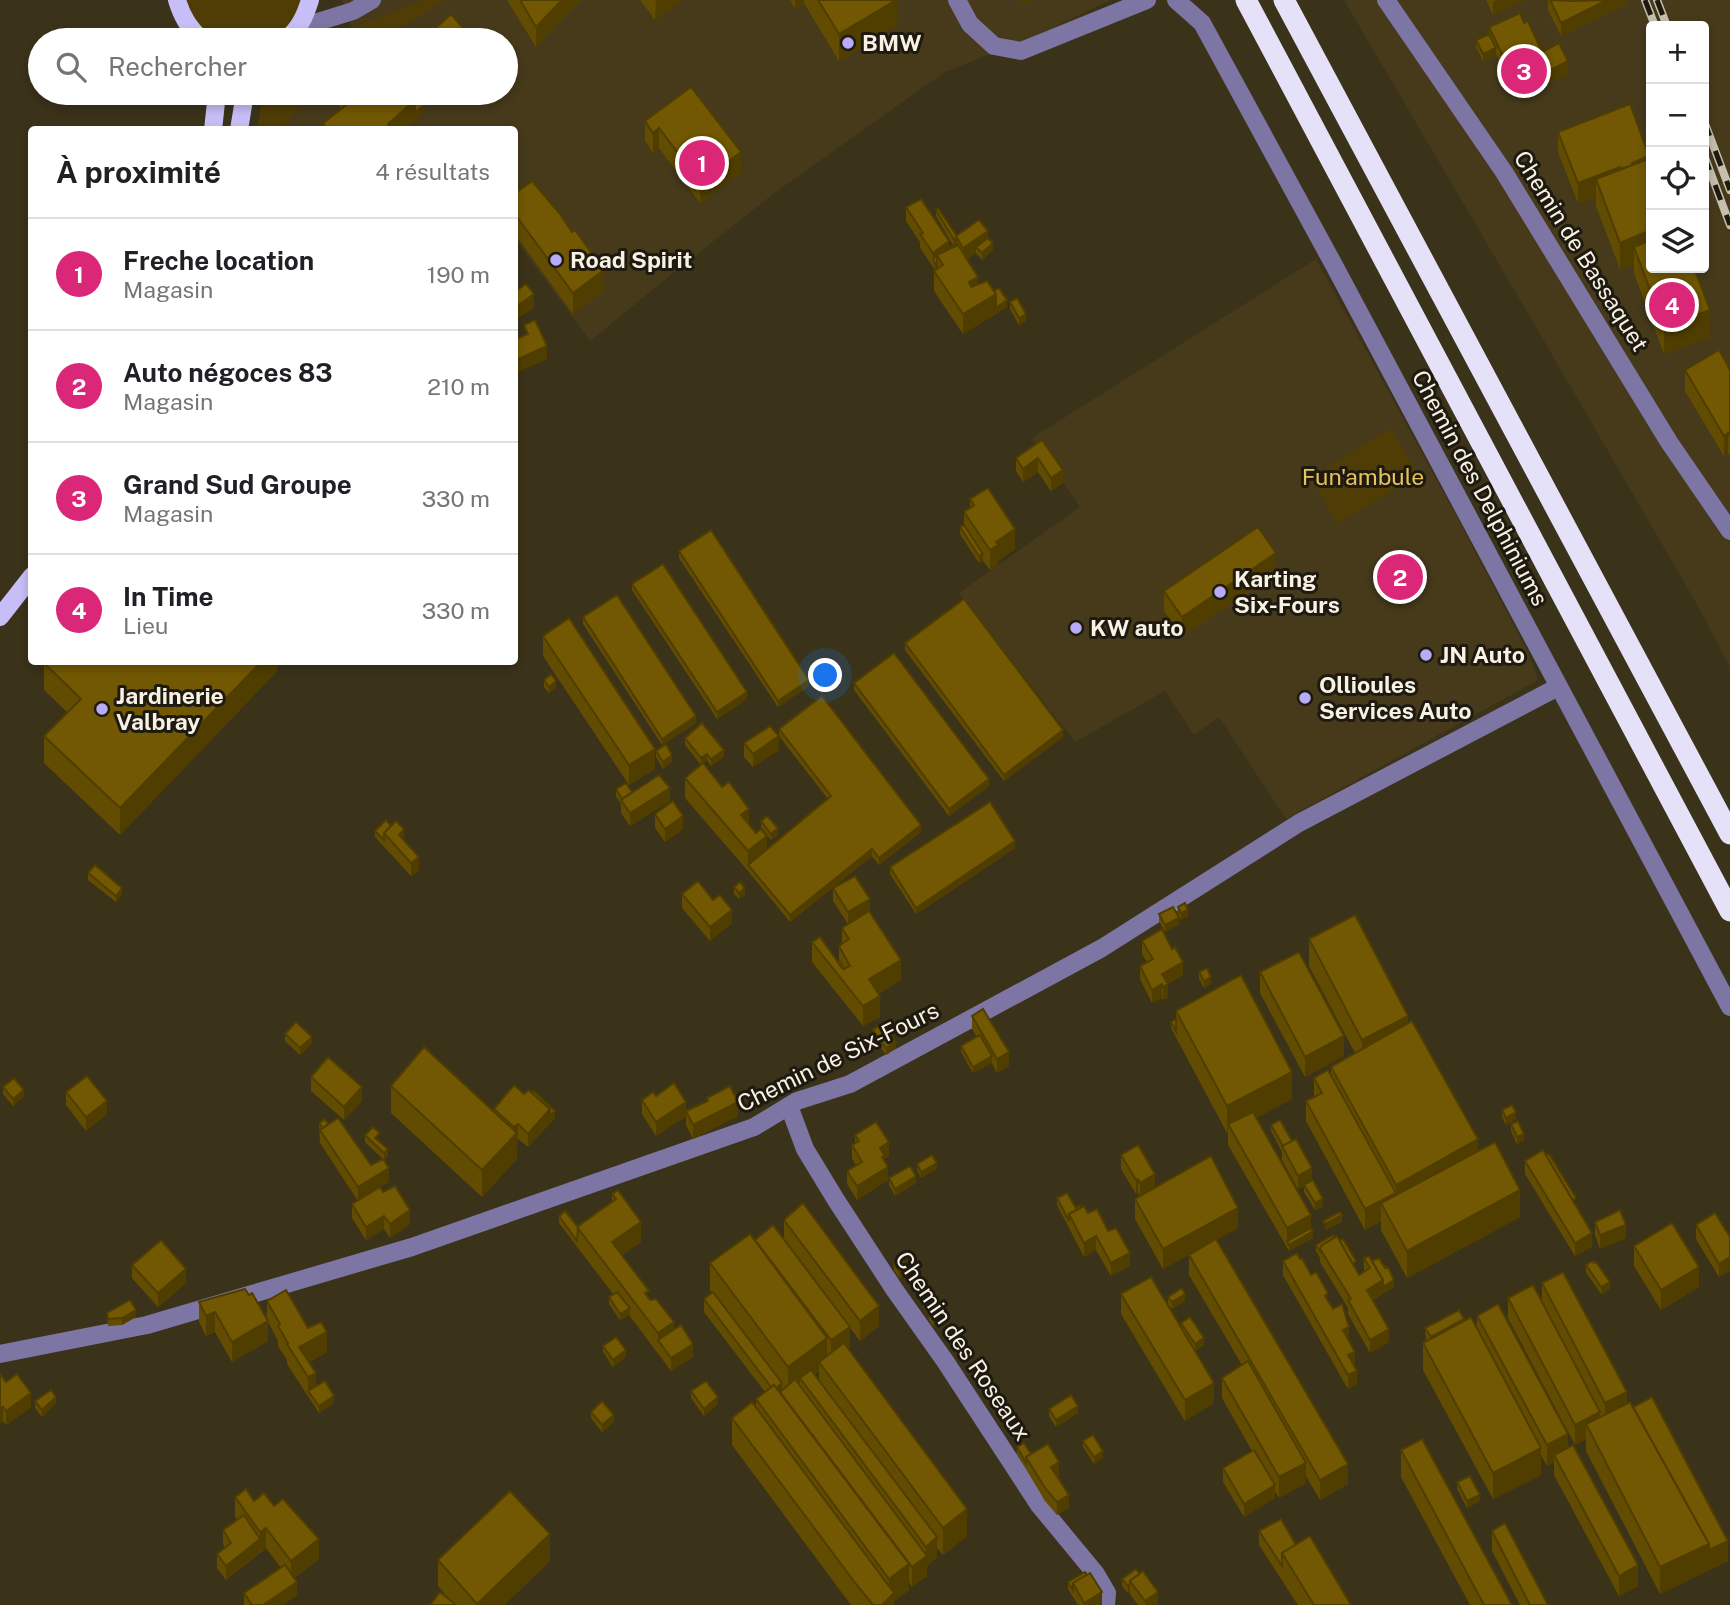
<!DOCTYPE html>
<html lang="fr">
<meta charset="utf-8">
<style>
body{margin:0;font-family:"Public Sans",sans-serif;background:#f2f2f2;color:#202124}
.controls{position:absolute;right:21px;top:21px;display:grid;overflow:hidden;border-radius:7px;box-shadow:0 4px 10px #0003}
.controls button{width:63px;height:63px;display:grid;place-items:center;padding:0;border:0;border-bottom:2px solid #e0e0e0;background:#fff;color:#202124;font:35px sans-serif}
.you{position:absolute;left:826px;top:676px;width:24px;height:24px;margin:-18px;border:5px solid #fff;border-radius:50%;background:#1a73e8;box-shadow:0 0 0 10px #1a73e833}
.badge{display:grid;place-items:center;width:46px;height:46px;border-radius:50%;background:#db2777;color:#fff;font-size:23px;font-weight:700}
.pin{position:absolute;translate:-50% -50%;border:4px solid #fff;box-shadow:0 2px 7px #0006}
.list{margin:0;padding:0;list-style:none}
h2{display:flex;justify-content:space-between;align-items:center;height:91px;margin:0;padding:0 28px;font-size:30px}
h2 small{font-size:23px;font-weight:400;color:#757577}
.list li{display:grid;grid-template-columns:46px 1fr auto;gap:21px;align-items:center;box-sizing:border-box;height:112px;padding:0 28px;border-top:2px solid #e0e0e0}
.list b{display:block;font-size:26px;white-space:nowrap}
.list p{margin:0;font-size:23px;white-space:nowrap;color:#757577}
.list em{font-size:23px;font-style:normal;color:#757577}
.icon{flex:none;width:38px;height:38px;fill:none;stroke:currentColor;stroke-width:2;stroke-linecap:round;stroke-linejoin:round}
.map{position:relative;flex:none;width:1730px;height:1605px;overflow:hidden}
.search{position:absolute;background:#fff;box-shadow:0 4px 10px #0003;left:28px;top:28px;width:490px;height:77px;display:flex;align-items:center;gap:18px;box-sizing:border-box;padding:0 24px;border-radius:38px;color:#757577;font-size:26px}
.panel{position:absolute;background:#fff;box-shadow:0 4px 10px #0003;left:28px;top:126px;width:490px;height:539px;border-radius:7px}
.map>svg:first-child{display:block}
.built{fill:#463a1b;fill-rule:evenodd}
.green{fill:#4f3d05}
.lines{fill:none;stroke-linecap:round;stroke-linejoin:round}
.minor{stroke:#7d76a4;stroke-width:18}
.major{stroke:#c7bef7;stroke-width:18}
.highway{stroke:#e4e1f8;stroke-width:21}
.rail-casing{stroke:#c6bfae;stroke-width:8}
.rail{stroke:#1e1a10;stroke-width:5;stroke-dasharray:16;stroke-linecap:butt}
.wall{fill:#624c02;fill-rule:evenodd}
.shaded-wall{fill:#503e01}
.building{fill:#725802;stroke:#503e01;stroke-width:2}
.poi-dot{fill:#b8abf7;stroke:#1e1a10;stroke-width:2.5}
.labels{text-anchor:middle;stroke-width:6;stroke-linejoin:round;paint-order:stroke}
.poi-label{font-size:23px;font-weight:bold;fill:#f8f2e4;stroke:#1e1a10;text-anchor:start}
.street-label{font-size:23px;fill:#f8f2e4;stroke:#1e1a10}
.park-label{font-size:23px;fill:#e7c15d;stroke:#1e1a10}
</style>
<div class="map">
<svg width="1730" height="1605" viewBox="0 0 1730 1605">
<rect width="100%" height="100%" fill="#3b321a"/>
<g class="built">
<polygon points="342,0 1111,0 1031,38 945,72 773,194 662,282 590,341 515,239 514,130 273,130 299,93 506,93 506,40 356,40"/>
<path d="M 1344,0 L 1730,0 L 1730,667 L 1699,608 L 1543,339 ZM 1651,26 L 1704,26 L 1704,268 L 1651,268 Z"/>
<polygon points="1316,259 1451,506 1528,652 1538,679 1533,683 1286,819 1219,717 1194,735 1165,691 1075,742 959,593 1080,507 1032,438"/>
</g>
<g class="green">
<polygon points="177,0 310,0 285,40 202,40"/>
<polygon points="422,0 446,0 379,40 314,40 372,21"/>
<polygon points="263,93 313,93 305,99 282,129 257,129"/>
<polygon points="1391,428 1418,475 1338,524 1310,477"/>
</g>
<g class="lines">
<g class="minor">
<polyline points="957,0 970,24 994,46 1021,51 1147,0"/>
<polyline points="1176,0 1202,23 1335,267 1730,1007"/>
<polyline points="1386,0 1504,172 1669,442 1730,531"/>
<polyline points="298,28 353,11 372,0"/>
<polyline points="789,1106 805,1149 836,1200 894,1289 945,1361 1039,1505 1096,1574 1107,1593 1106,1605"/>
<polyline points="0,1354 147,1325 412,1247 754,1127 797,1101 850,1084 1102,948 1299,823 1558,687"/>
</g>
<g class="major">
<path d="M 177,0 C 182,17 189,28 202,40"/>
<path d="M 285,40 C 299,30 305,16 310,0"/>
<polyline points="213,130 217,93"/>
<polyline points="239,130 245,93"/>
<polyline points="0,617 32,576"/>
</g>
<g class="highway">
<polyline points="1246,0 1730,911"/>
<polyline points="1284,0 1730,834"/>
</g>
<defs>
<g id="rail">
<polyline points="1645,0 1655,26"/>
<polyline points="1657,0 1667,26"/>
<polyline points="1704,121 1730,190"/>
<polyline points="1704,155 1730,225"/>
</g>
</defs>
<use href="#rail" class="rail-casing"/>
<use href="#rail" class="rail"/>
</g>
<g class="wall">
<polygon points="507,0 582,0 536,47"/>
<polygon points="640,0 682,0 655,20"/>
<polygon points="790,0 897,0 897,26 839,61 804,3 795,9"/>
<polygon points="1486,0 1525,0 1493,15"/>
<polygon points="1548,0 1628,0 1628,3 1561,36 1548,10"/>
<polygon points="1524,23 1542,52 1568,74 1534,92 1533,90 1517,98 1496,54 1483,61 1476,47 1476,40 1489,34 1489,27"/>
<polygon points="691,87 741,172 700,203 659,148 653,153 645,141 645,121"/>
<polygon points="419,93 446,93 431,106"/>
<polygon points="340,98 424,112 404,130 323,130 323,123 340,110"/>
<polygon points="1558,132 1649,159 1651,268 1710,337 1664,354 1634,273 1634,264 1620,269 1596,206 1596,197 1578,203 1558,152"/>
<polygon points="514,194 604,290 573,314 514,233"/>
<polygon points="906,207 949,247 953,245 936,216 936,210 956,235 988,238 993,250 982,260 976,253 967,259 978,284 994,291 1007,307 963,334 934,291 934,271 935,270 920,248 920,242 906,221"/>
<polygon points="1010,302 1026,321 1019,325 1010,309"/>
<polygon points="1685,370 1730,371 1730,456 1728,453 1724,456 1685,391"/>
<polygon points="1042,440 1063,483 1051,491 1038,472 1023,482 1016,471 1016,458"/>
<polygon points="970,499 1015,549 998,561 998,565 990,570 983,561 979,563 960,534 960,527 964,525 964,512 970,507"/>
<polygon points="679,551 809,686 778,707 679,558"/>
<polygon points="1276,573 1182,637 1164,611 1164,591"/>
<polygon points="632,584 747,699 717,719 632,590"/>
<polygon points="583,617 696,723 662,745 583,624"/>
<polygon points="543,636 655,769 629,785 543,656"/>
<polygon points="905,643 1063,737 1004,781 905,650"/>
<polygon points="277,662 277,671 120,835 44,763 44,736 68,713 44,690 44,663"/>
<polygon points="544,680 556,688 549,693 544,687"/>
<polygon points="854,683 989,786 949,816 854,690"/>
<polygon points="779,729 921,832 879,865 872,856 790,922 748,871 685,798 685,778 701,765 685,745 685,738 724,757 711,766 707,760 703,763 767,849 828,799 779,736"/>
<polygon points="744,743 779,750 753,767 744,757"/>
<polygon points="656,751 672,762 663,769 656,757"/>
<polygon points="616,789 632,792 670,801 630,826 621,813 621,804 616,796"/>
<polygon points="655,814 683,829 665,842 655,828"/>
<polygon points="761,821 778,835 771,840 761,827"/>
<polygon points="375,831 404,841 419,870 411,876 375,837"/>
<polygon points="1015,848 916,914 890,874 890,867"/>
<polygon points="88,873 122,894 116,902 88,880"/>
<polygon points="734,887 745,895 739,899 734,894"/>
<polygon points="833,888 870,912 901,980 878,994 880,1017 863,1026 812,962 812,942 837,961 839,960 839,946 842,944 842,928 848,924 833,901"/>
<polygon points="682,894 732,923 710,941 682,908"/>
<polygon points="1178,907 1188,916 1181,920 1178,914"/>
<polygon points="1159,914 1179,924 1165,932 1159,921"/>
<polygon points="1309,939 1408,1023 1478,1151 1520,1217 1407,1278 1381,1230 1381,1221 1365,1230 1306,1121 1306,1101 1314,1097 1314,1078 1331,1075 1331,1067 1355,1053 1309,966"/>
<polygon points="1142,941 1183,975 1168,984 1168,998 1163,1000 1162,998 1152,1003 1140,979 1140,966 1147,962 1142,954"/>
<polygon points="1199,972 1211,984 1204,988 1199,979"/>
<polygon points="1260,972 1344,1056 1305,1077 1260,993"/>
<polygon points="1176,1011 1292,1099 1256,1118 1311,1228 1313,1238 1289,1251 1228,1145 1228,1132 1227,1133 1171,1028 1171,1022 1176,1019"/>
<polygon points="972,1016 1009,1066 997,1073 992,1063 973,1073 961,1052 961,1046 976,1036 972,1029"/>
<polygon points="873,1030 896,1048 886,1055 873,1037"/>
<polygon points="285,1034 312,1043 300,1055 285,1041"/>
<polygon points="311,1077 362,1101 344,1120 311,1091"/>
<polygon points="391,1086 494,1111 494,1109 524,1094 555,1118 528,1147 517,1138 517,1159 482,1197 391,1113"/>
<polygon points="3,1087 24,1096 13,1106 3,1094"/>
<polygon points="66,1092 107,1114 86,1131 66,1105"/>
<polygon points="656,1096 686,1116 656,1136 642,1114 642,1100"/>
<polygon points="707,1098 738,1116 693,1139 686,1125 686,1111 707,1101"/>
<polygon points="1502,1110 1516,1119 1506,1125 1502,1117"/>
<polygon points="319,1123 328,1124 389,1182 380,1187 383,1192 410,1224 390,1238 384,1229 366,1240 352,1218 352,1204 358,1201 320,1143"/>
<polygon points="1511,1124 1524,1140 1517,1144 1511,1131"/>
<polygon points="1271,1125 1312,1181 1323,1206 1315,1210 1304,1192 1304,1186 1298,1189 1282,1160 1282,1152 1271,1131"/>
<polygon points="365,1135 380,1140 379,1141 388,1156 384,1160 365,1142"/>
<polygon points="855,1135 889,1156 885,1159 888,1180 857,1200 847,1184 847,1171 856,1165 852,1159 852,1145 855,1143"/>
<polygon points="1121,1155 1155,1187 1238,1228 1216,1240 1348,1484 1320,1500 1306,1476 1306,1483 1279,1498 1275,1491 1275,1498 1244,1517 1223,1482 1223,1468 1252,1451 1222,1398 1222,1378 1242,1365 1189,1275 1189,1255 1197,1250 1163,1269 1135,1219 1135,1199 1140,1196 1138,1193 1136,1194 1121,1169"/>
<polygon points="1525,1161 1576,1205 1592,1247 1575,1256 1525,1174"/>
<polygon points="917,1164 937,1169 921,1178 917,1170"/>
<polygon points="889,1178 916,1183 895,1196 889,1185"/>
<polygon points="618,1190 641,1242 622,1255 649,1298 693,1357 671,1371 629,1315 620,1320 609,1304 609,1297 613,1294 559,1223 559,1216 578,1227 612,1202 612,1194"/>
<polygon points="1057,1198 1076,1208 1081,1208 1108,1231 1130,1266 1111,1276 1096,1250 1084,1257 1057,1205"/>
<path d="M 784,1220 L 879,1326 L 860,1341 L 850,1328 L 850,1347 L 848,1349 L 967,1536 L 943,1555 L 937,1548 L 937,1557 L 927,1566 L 927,1576 L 912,1587 L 909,1582 L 909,1590 L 894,1601 L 894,1605 L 851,1605 L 732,1445 L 732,1418 L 756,1408 L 756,1399 L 765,1392 L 704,1312 L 704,1299 L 713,1293 L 710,1290 L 710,1263 L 755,1240 L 784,1240 ZM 819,1371 L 819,1380 L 815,1374 Z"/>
<polygon points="1595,1222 1626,1238 1600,1249 1595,1235"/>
<polygon points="1696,1225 1730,1237 1719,1277 1696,1239"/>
<polygon points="1316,1245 1356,1268 1355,1269 1359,1275 1364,1271 1364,1258 1372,1261 1394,1287 1373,1300 1389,1342 1370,1353 1348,1314 1348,1308 1320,1262 1320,1258 1316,1251"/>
<polygon points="1634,1246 1699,1287 1661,1310 1634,1266"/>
<polygon points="1283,1261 1311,1275 1328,1302 1349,1340 1355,1365 1354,1366 1357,1384 1348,1389 1283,1275"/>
<polygon points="894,1264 907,1274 899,1278 894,1270"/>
<polygon points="132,1265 186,1283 158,1307 132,1278"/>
<polygon points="1586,1265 1610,1289 1601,1294 1586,1272"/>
<polygon points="1542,1283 1627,1403 1728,1561 1660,1594 1586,1451 1586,1439 1575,1445 1508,1318 1508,1298 1542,1300"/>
<polygon points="1121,1294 1181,1327 1181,1323 1204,1345 1195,1351 1214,1403 1185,1421 1121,1314"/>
<polygon points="1168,1297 1185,1301 1172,1309 1168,1304"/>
<polygon points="923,1300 941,1310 937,1313 939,1323 933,1326 929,1320 929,1316 923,1307"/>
<polygon points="267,1301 308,1328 327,1352 309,1362 316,1386 334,1403 319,1413 287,1364 287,1360 278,1346 278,1341 268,1322 268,1341 232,1362 215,1332 206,1336 199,1322 199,1302 267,1319"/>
<polygon points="107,1313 136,1317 122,1325 108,1326"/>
<polygon points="1477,1316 1568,1447 1638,1586 1619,1596 1554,1475 1554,1462 1547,1466 1541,1455 1541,1475 1493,1499 1423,1370 1423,1343 1426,1342 1425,1328 1464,1321 1477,1329"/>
<polygon points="603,1346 626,1357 613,1367 603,1352"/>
<polygon points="6,1382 31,1407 6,1425 3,1421 0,1423"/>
<polygon points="691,1391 718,1404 704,1416 691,1398"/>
<polygon points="35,1401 56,1403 42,1417 35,1408"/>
<polygon points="1049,1409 1078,1413 1056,1427 1049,1416"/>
<polygon points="591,1412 614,1422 602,1432 591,1418"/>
<polygon points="1083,1441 1103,1458 1094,1464 1083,1447"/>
<polygon points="1017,1447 1031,1454 1059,1475 1057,1476 1069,1508 1057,1515 1045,1501 1017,1454"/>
<polygon points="1401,1450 1512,1605 1470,1605 1401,1477"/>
<polygon points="1457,1482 1480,1501 1467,1508 1457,1489"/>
<polygon points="235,1497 274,1506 319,1559 294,1578 297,1595 283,1605 244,1605 244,1593 281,1568 266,1548 226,1580 217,1568 217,1554 225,1548 223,1544 223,1530 237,1519 235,1517"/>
<polygon points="1259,1531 1296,1545 1351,1605 1298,1605 1259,1545"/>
<polygon points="1492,1531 1548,1605 1520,1605 1492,1551"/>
<polygon points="438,1560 550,1561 504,1605 430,1605 449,1599 438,1586"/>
<polygon points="1136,1569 1158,1605 1138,1605 1130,1594 1130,1591 1128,1593 1122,1586 1122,1579"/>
<polygon points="1085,1572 1102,1605 1078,1605 1068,1589 1068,1582"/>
</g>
<g class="shaded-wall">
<polygon points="562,0 582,0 536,47 536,27"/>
<polygon points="656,0 682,0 655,20"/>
<polygon points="795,0 804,0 804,3 795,9"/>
<polygon points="897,0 897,26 839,61 839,34"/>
<polygon points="1022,0 1031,0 1022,5"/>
<polygon points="1496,0 1525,0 1493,15 1493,2"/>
<polygon points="1607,0 1628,0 1628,3 1561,36 1561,23"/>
<polygon points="1496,48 1496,55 1483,61 1483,54"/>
<polygon points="1568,61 1568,74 1534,92 1534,79"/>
<polygon points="1533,77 1533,90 1517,98 1517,85"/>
<polygon points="431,93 446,93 431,106"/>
<polygon points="450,93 456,93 450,98"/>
<polygon points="415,100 424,105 424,112 404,130 388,130 388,124"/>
<polygon points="659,128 659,148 653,153 653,133"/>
<polygon points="741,152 741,172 700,203 700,182"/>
<polygon points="1649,156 1649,176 1635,182 1632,163"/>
<polygon points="1620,167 1620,187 1596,179 1596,197 1578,203 1578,183"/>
<polygon points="1651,230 1651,257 1634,247 1634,264 1620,269 1620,243"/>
<polygon points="988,231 988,245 976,247 976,253 963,262 963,248"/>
<polygon points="949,241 949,254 937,255 937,263 933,259 933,253"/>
<polygon points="993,243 993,250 982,260 982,253"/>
<polygon points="604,270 604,290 573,314 573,293"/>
<polygon points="978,277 978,297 969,282"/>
<polygon points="534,294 534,308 514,321 514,308"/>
<polygon points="996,294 1007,300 1007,307 963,334 963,314"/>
<polygon points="1710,310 1710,337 1664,354 1664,327"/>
<polygon points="1026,314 1026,321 1019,325 1019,318"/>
<polygon points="547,346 547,359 514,374 514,361"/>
<polygon points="1728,433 1728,453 1724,456 1724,436"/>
<polygon points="1038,458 1038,472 1023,482 1023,469"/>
<polygon points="1063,470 1063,483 1051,491 1051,478"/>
<polygon points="1015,529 1015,549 998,561 998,565 990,570 990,550 996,542"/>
<polygon points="1276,553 1276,573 1182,637 1182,617"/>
<polygon points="983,554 983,561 979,563 979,556"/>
<polygon points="261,662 277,662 277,671 120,835 120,808"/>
<polygon points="809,680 809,686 778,707 778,701"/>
<polygon points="556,681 556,688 549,693 549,687"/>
<polygon points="747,692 747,699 717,719 717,712"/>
<polygon points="696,716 696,723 662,745 662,739"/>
<polygon points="1063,730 1063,737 1004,781 1004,775"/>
<polygon points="779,736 779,750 753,767 753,754"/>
<polygon points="655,749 655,769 629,785 629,765"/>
<polygon points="724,750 724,757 711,766 711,759"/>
<polygon points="707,754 707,760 701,765 701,758"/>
<polygon points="672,755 672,762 663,769 663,762"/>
<polygon points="989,779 989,786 949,816 949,809"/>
<polygon points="670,788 670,801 630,826 630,813"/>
<polygon points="749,809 749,829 741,815"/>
<polygon points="683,816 683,829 665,842 665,829"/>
<polygon points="921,825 921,832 879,865 879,858"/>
<polygon points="778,828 778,835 771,840 771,834"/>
<polygon points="404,829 404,843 399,835"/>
<polygon points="767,836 767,856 748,865 748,851"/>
<polygon points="1015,841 1015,848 916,914 916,908"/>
<polygon points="872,849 872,856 790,922 790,915"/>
<polygon points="419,857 419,870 411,876 411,863"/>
<polygon points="122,888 122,894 116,902 116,896"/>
<polygon points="745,888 745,895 739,899 739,893"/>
<polygon points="870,899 870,913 848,926 848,912"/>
<polygon points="732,910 732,923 710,941 710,927"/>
<polygon points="1188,910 1188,916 1181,920 1181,913"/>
<polygon points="1179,918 1179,924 1165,932 1165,925"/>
<polygon points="901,960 901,980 869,999 869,979"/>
<polygon points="1183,962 1183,975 1163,987 1162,974"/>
<polygon points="1211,977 1211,984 1204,988 1204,981"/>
<polygon points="1162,984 1162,998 1152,1003 1152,990"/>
<polygon points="1168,984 1168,998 1163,1000 1163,987"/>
<polygon points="880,996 880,1017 863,1026 863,1006"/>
<polygon points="1408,1016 1408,1043 1362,1066 1362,1040"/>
<polygon points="1344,1036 1344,1056 1305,1077 1305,1057"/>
<polygon points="312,1037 312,1043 300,1055 300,1048"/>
<polygon points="896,1042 896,1048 886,1055 886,1048"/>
<polygon points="1009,1052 1009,1066 997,1073 997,1059"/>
<polygon points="992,1056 992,1063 973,1073 973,1067"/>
<polygon points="1292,1072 1292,1099 1232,1131 1228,1124 1228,1132 1227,1133 1227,1106"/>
<polygon points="362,1087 362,1101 344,1120 344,1107"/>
<polygon points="24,1090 24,1096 13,1106 13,1099"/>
<polygon points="107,1101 107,1114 86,1131 86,1117"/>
<polygon points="686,1102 686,1116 656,1136 656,1122"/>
<polygon points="738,1102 738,1116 693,1139 693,1125"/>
<polygon points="550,1109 550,1123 528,1147 528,1134"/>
<polygon points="555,1111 555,1118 550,1123 550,1116"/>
<polygon points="1516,1112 1516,1119 1506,1125 1506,1118"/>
<polygon points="518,1124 517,1159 482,1197 482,1170 514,1136 514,1127"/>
<polygon points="1524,1134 1524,1140 1517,1144 1517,1137"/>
<polygon points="1478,1139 1478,1165 1396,1212 1396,1185"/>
<polygon points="889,1142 889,1156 885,1159 885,1169 888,1167 888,1180 857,1200 857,1186 880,1148"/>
<polygon points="388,1149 388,1156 384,1160 384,1153"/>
<polygon points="937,1163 937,1169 921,1178 921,1172"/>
<polygon points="389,1168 389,1182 358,1201 358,1187"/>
<polygon points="1312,1168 1312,1182 1298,1189 1298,1176"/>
<polygon points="1155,1174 1155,1187 1140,1196 1140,1183"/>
<polygon points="916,1176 916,1183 895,1196 895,1189"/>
<polygon points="1138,1179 1138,1193 1136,1194 1136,1180"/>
<polygon points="1520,1190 1520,1217 1407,1278 1407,1251"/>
<polygon points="1396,1193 1396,1213 1381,1203 1381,1221 1365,1230 1365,1209"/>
<polygon points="1323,1199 1323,1206 1315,1210 1315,1203"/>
<polygon points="1238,1208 1238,1228 1163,1269 1163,1249"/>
<polygon points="410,1210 410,1224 390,1238 390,1224"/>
<polygon points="1311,1215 1311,1232 1313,1231 1313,1238 1289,1251 1289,1245 1287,1241 1287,1228"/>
<polygon points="1342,1215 1342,1222 1325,1231 1325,1224"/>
<polygon points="384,1216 384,1229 366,1240 366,1227"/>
<polygon points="641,1222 641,1242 612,1262 612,1242"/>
<polygon points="1626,1225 1626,1238 1600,1249 1600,1235"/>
<polygon points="1592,1233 1592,1247 1575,1256 1575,1243"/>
<polygon points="1096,1236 1096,1250 1084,1257 1084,1243"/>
<polygon points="1130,1253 1130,1266 1111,1276 1111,1263"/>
<polygon points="1730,1257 1730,1271 1719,1277 1719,1264"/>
<polygon points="907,1267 907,1274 899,1278 899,1272"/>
<polygon points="1699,1267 1699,1287 1661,1310 1661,1290"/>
<polygon points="186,1269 186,1283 158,1307 158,1293"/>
<polygon points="1383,1280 1394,1280 1394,1287 1367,1303 1367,1290"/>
<polygon points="1610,1282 1610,1289 1601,1294 1601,1287"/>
<polygon points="1185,1294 1185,1301 1172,1309 1172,1302"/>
<polygon points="941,1303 941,1310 935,1314 935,1307"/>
<polygon points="879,1306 879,1326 860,1341 860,1321"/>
<polygon points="630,1308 630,1315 620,1320 620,1314"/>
<polygon points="136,1310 136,1317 122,1325 122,1318"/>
<polygon points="215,1312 215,1332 206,1336 206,1316"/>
<polygon points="939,1316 939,1323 933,1326 933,1320"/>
<polygon points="1464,1319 1464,1332 1431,1351 1431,1337"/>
<polygon points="268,1321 268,1341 232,1362 232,1342"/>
<polygon points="674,1322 674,1342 658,1340 658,1333"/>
<polygon points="850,1327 850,1347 831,1361 831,1340"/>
<polygon points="1349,1327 1349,1340 1343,1344 1343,1330"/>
<polygon points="1389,1329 1389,1342 1370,1353 1370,1340"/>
<polygon points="327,1332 327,1352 301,1366 299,1347"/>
<polygon points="827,1338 827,1365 819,1362 819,1371 803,1383 800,1378 800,1385 788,1394 788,1367"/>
<polygon points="1204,1338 1204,1345 1195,1351 1195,1344"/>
<polygon points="693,1344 693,1357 671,1371 671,1358"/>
<polygon points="626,1350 626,1357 613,1367 613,1360"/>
<polygon points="1355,1352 1355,1365 1348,1369 1348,1355"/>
<polygon points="1357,1371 1357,1384 1348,1389 1348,1375"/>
<polygon points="316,1373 316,1393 308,1391 308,1377"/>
<polygon points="782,1383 782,1396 773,1389"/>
<polygon points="1214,1383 1214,1403 1185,1421 1185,1400"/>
<polygon points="1627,1392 1627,1412 1605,1423 1605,1403"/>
<polygon points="31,1393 31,1407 6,1425 6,1411"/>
<polygon points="334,1396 334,1403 319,1413 319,1406"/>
<polygon points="56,1397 56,1403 42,1417 42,1410"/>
<polygon points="718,1397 718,1404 704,1416 704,1409"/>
<polygon points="1078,1406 1078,1413 1056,1427 1056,1420"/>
<polygon points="3,1407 3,1421 0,1423 0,1409"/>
<polygon points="1600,1412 1600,1432 1586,1424 1586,1439 1575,1445 1575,1425"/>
<polygon points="614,1415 614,1422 602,1432 602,1425"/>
<polygon points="1568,1434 1568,1454 1554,1455 1554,1462 1547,1466 1547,1445"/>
<polygon points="1541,1448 1541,1475 1493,1499 1493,1473"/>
<polygon points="1103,1451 1103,1458 1094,1464 1094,1457"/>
<polygon points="1059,1462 1059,1475 1051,1480 1051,1467"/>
<polygon points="1306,1463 1306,1483 1279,1498 1279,1477"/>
<polygon points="1348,1464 1348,1484 1320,1500 1320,1480"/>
<polygon points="1275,1485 1275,1498 1244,1517 1244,1504"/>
<polygon points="1069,1495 1069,1508 1057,1515 1057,1502"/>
<polygon points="1480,1495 1480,1501 1467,1508 1467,1501"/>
<polygon points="967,1509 967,1536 943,1555 943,1528"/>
<polygon points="266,1528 266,1548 260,1552 260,1532"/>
<polygon points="550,1534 550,1561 504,1605 477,1605"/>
<polygon points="937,1537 937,1557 927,1566 927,1576 912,1587 912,1567 926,1557 926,1547"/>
<polygon points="260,1539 260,1552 226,1580 226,1566"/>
<polygon points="319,1539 319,1559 291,1581 291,1561"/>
<polygon points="1728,1541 1728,1561 1660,1594 1660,1567 1709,1544"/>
<polygon points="909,1564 909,1590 894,1601 894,1605 882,1605 889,1598 889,1579"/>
<polygon points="1638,1565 1638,1586 1619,1596 1619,1576"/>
<polygon points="297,1582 297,1595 283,1605 263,1605"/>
<polygon points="1130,1584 1130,1591 1128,1593 1128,1586"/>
<polygon points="1102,1592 1102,1605 1084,1605 1084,1603"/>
<polygon points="1158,1592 1158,1605 1145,1605 1145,1601"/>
</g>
<g class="building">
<polygon points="520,0 562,0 536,27"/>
<polygon points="818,0 896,0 839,34"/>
<polygon points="1550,0 1571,1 1607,0 1561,23"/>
<polygon points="1520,13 1524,23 1528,21 1542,52 1559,43 1568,61 1534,79 1533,77 1517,85 1489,27"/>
<polygon points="451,14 473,40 423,40"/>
<polygon points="1489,34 1496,48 1483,54 1476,40"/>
<polygon points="691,87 741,152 700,182 659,128 653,133 645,121"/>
<polygon points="346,93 409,93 415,100 388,124 391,129 390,130 328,130 323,123 346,105 340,98"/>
<polygon points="409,93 413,93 424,105 415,113 415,100"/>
<polygon points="1630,104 1649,156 1632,163 1633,165 1621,169 1620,167 1578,183 1558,132"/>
<polygon points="1651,158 1651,230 1620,243 1596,179"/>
<polygon points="532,181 560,214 572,232 575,230 604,270 573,293 514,213 514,194"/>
<polygon points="921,199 949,241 933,253 920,234 923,233 906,207"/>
<polygon points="938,208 956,235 956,243 936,210"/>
<polygon points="979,220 988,231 963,248 956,236"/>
<polygon points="988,238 993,243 982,253 976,247"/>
<polygon points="1651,240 1651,268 1694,268 1710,310 1664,327 1634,247"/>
<polygon points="956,243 957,245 943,252"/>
<polygon points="958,245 978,277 969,282 971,287 987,281 996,294 963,314 934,271 943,265 937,255"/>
<polygon points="937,256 937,268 933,259"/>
<polygon points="526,284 534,294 514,308 514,292"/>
<polygon points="999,288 1007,300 996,308 996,294 994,291"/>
<polygon points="1017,298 1026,314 1019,318 1010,302"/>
<polygon points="535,320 547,346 514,361 514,340 528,334 524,325"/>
<polygon points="1719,350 1727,364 1730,371 1730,436 1728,433 1724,436 1685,370"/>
<polygon points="1042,440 1063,470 1051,478 1038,458 1023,469 1016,458"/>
<polygon points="988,488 1015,529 996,542 998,545 990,550 964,512 974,505 970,499"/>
<polygon points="964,525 983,554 979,556 960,527"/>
<polygon points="1258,527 1276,553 1182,617 1164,591"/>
<polygon points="711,530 809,680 778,701 679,551"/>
<polygon points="663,564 747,692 717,712 632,584"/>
<polygon points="617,595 696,716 662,739 583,617"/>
<polygon points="964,599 1063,730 1004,775 905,643"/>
<polygon points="569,618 655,749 629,765 543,636"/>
<polygon points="894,653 989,779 949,809 854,683"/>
<polygon points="46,662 261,662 120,808 44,736 81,699 44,663"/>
<polygon points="551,674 556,681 549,687 544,680"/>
<polygon points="822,696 921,825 879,858 872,849 790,915 748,865 831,796 779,729"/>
<polygon points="702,723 724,750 711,759 707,754 701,758 685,738"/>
<polygon points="770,726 779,736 753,754 744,743"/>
<polygon points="666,744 672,755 663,762 656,751"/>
<polygon points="703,763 722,787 729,782 749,809 741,815 756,833 761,829 767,836 748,851 685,778"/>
<polygon points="659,775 670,788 630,813 621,800"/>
<polygon points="626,783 632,792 622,799 616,789"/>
<polygon points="673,801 683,816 665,829 655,814"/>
<polygon points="990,802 1015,841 916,908 890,867"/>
<polygon points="767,816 778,828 771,834 761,821"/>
<polygon points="386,820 391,826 384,833 384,840 375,831"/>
<polygon points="396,821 404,829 399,835 419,857 411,863 384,833"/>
<polygon points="95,865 122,888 116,896 88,873"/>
<polygon points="855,876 870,899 848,912 833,888"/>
<polygon points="698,881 713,900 720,895 732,910 710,927 682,894"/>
<polygon points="740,882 745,888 739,893 734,887"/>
<polygon points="1185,903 1188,910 1181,913 1178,907"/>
<polygon points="1173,907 1179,918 1165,925 1159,914"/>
<polygon points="869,911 901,960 869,979 880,996 863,1006 812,942 820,937 843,969 850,966 839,946 849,939 842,928"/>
<polygon points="1355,915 1408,1016 1362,1040 1309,939"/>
<polygon points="1162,929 1172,949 1175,947 1183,962 1162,974 1168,984 1163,987 1162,984 1152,990 1140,966 1153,959 1142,941"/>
<polygon points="1299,952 1344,1036 1305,1057 1260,972"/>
<polygon points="839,960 844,969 843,969 837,961"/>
<polygon points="1207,968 1211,977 1204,981 1199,972"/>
<polygon points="1241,975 1292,1072 1227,1106 1176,1011"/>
<polygon points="983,1009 1009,1052 997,1059 972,1016"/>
<polygon points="1176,1019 1176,1031 1171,1022"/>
<polygon points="1412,1021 1478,1139 1396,1185 1331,1067"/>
<polygon points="296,1022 312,1037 300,1048 285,1034"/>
<polygon points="882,1023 896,1042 886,1048 873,1030"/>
<polygon points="980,1035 992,1056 973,1067 961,1046"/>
<polygon points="424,1047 517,1133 482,1170 391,1086"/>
<polygon points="328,1057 362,1087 344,1107 311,1077"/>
<polygon points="1328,1070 1396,1193 1365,1209 1306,1101 1322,1093 1314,1078"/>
<polygon points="87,1076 107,1101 86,1117 66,1092"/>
<polygon points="14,1078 24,1090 13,1099 3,1087"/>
<polygon points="674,1083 686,1102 656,1122 642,1100 653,1092 656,1096"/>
<polygon points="514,1085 524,1094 529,1090 550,1109 528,1134 518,1124 514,1127 494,1109"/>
<polygon points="730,1086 738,1102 693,1125 686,1111 708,1101 707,1098"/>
<polygon points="534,1091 555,1111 550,1116 550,1109 532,1093"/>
<polygon points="1512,1105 1516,1112 1506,1118 1502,1110"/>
<polygon points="1253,1112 1311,1215 1287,1228 1228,1124"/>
<polygon points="338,1118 371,1165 383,1159 389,1168 358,1187 320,1130"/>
<polygon points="325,1119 328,1124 323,1128 319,1123"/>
<polygon points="1280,1120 1292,1141 1283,1146 1271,1125"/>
<polygon points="1518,1121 1524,1134 1517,1137 1511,1124"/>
<polygon points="876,1122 889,1142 880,1148 885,1156 882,1157 888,1167 857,1186 847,1171 862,1162 852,1145 859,1141 855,1135"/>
<polygon points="373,1127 380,1133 375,1138 388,1149 384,1153 365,1135"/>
<polygon points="1296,1139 1312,1168 1298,1176 1282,1146"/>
<polygon points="1495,1142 1520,1190 1407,1251 1381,1203"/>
<polygon points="1138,1145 1155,1174 1140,1183 1138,1179 1136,1180 1121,1155"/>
<polygon points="1543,1150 1592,1233 1575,1243 1525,1161"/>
<polygon points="1549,1154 1576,1198 1573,1200 1546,1155"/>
<polygon points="932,1155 937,1163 921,1172 917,1164"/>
<polygon points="1211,1156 1238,1208 1163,1249 1135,1199"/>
<polygon points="910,1166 916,1176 895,1189 889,1178"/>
<polygon points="1313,1180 1323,1199 1315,1203 1304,1185"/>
<polygon points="395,1186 410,1210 390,1224 384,1216 366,1227 352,1204 380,1187 383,1192"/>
<polygon points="618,1190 641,1222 612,1242 649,1291 645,1293 650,1300 656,1299 674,1322 658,1333 577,1227 616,1199 612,1194"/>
<polygon points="1067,1193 1076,1208 1080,1205 1081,1208 1069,1214 1069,1221 1057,1198"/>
<polygon points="803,1203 879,1306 860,1321 784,1220"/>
<polygon points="1084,1206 1088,1213 1097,1209 1108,1231 1116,1228 1130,1253 1111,1263 1096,1236 1084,1243 1069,1214"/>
<polygon points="1620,1210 1626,1225 1600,1235 1595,1222"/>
<polygon points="565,1211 578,1227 577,1241 559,1216"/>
<polygon points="1340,1212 1342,1215 1325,1224 1323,1221"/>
<polygon points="1715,1213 1730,1237 1730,1257 1719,1264 1696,1225"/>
<polygon points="1672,1223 1699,1267 1661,1290 1634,1246"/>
<polygon points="773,1225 850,1327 831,1340 755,1240"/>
<polygon points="1311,1228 1313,1231 1289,1245 1287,1241"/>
<polygon points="750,1234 827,1338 788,1367 710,1263"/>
<polygon points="1333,1235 1334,1238 1321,1246 1320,1251 1316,1245"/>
<polygon points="1337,1236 1359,1275 1370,1268 1364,1258 1369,1256 1383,1280 1367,1290 1389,1329 1370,1340 1348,1300 1351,1299 1320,1249 1321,1246"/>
<polygon points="1216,1239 1348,1464 1320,1480 1189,1255"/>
<polygon points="1343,1239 1356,1261 1353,1264 1340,1241"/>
<polygon points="161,1240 186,1269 158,1293 132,1265"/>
<polygon points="1297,1253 1300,1259 1302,1258 1311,1275 1316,1272 1328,1293 1325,1296 1333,1309 1342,1304 1349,1327 1343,1330 1355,1352 1348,1355 1357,1371 1348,1375 1283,1261"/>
<polygon points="1379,1258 1385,1268 1388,1267 1394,1280 1383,1287 1383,1280 1372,1261"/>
<polygon points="901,1259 907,1267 899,1272 894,1264"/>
<polygon points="1593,1261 1594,1263 1596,1262 1610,1282 1601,1287 1586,1265"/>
<polygon points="1563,1272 1627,1392 1605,1403 1542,1283"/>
<polygon points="1151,1277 1214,1383 1185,1400 1121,1294"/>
<polygon points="1533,1285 1600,1412 1575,1425 1508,1298"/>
<polygon points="1182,1288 1185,1294 1172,1302 1168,1297"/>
<polygon points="245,1289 249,1295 252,1293 268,1321 232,1342 215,1312 206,1316 199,1302"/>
<polygon points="286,1290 308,1328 321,1322 327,1332 299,1347 316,1373 308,1377 287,1344 288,1343 278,1326 280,1324 267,1301"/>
<polygon points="617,1292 630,1308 620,1314 609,1297"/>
<polygon points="713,1292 782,1383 776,1388 774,1385 771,1387 704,1299"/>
<polygon points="935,1293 941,1303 935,1307 939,1316 933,1320 929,1313 930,1312 923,1300"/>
<polygon points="130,1300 136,1310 122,1318 108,1319 107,1313"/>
<polygon points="1498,1304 1568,1434 1547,1445 1477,1316"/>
<polygon points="1459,1310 1464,1319 1431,1337 1425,1328"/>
<polygon points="1190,1317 1204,1338 1195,1344 1181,1323"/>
<polygon points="1471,1317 1541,1448 1493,1473 1423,1343"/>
<polygon points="681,1325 693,1344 671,1358 658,1340"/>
<polygon points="616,1337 626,1350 613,1360 603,1346"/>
<polygon points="844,1343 967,1509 943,1528 819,1362"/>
<polygon points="1248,1361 1306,1463 1279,1477 1222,1378"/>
<polygon points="811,1370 937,1537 926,1547 800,1378"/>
<polygon points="0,1374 6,1382 17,1374 31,1393 6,1411 3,1407 0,1409"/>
<polygon points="795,1379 927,1556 912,1567 780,1392"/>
<polygon points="325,1381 334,1396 319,1406 308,1391"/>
<polygon points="706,1381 718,1397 704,1409 691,1391"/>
<polygon points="774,1385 909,1564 889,1579 756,1399"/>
<polygon points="51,1390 56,1397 42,1410 35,1401"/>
<polygon points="1071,1395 1078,1406 1056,1420 1049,1409"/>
<polygon points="1652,1397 1728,1541 1709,1550 1709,1544 1633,1407"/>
<polygon points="602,1401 614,1415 602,1425 591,1412"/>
<polygon points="752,1402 894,1593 882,1605 873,1605 856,1584 732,1418"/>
<polygon points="1630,1402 1709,1544 1660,1567 1586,1424"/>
<polygon points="1093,1435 1103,1451 1094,1457 1083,1441"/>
<polygon points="1422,1439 1512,1605 1484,1605 1401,1450"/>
<polygon points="1024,1443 1031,1454 1026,1457 1026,1463 1017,1447"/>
<polygon points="1048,1444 1059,1462 1051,1467 1069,1495 1057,1502 1045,1488 1026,1457"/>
<polygon points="1573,1445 1638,1565 1619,1576 1554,1455"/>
<polygon points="1254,1450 1275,1485 1244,1504 1223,1468"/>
<polygon points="1470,1476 1480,1495 1467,1501 1457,1482"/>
<polygon points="246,1489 254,1501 264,1493 274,1506 283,1499 319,1539 291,1561 266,1528 260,1532 235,1497"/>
<polygon points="510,1491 550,1534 477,1604 438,1560"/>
<polygon points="244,1515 260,1539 226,1566 217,1554 231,1543 223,1530"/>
<polygon points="1281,1519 1296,1545 1282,1553 1282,1566 1259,1531"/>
<polygon points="1505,1523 1548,1605 1530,1605 1492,1531"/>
<polygon points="1310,1536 1351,1605 1314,1605 1282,1553"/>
<polygon points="285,1565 297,1582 263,1605 252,1605 244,1593"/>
<polygon points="1136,1569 1140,1574 1130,1581 1130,1584 1128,1586 1122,1579"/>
<polygon points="1143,1571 1158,1592 1145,1601 1130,1581"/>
<polygon points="1085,1572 1087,1575 1073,1583 1073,1590 1068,1582"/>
<polygon points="1090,1573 1102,1592 1084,1603 1073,1583"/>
<polygon points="440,1592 456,1605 430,1605"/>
</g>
<g class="poi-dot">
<circle cx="848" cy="43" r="7"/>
<circle cx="556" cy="260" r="7"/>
<circle cx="1220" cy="592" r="7"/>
<circle cx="1076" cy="628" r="7"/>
<circle cx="1426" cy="655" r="7"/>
<circle cx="1305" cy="698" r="7"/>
<circle cx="102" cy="709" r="7"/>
</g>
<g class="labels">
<g class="poi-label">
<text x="862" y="51">BMW</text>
<text x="570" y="268">Road Spirit</text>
<text x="1234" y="587">Karting<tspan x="1234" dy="26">Six-Fours</tspan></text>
<text x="1090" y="636">KW auto</text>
<text x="1440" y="663">JN Auto</text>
<text x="1319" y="693">Ollioules<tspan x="1319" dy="26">Services Auto</tspan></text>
<text x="116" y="704">Jardinerie<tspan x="116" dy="26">Valbray</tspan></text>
</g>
<g class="street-label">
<text transform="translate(1581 251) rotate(58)" y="8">Chemin de Bassaquet</text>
<text transform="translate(1480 488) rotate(62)" y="8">Chemin des Delphiniums</text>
<text transform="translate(838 1057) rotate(-26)" y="8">Chemin de Six-Fours</text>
<text transform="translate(963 1346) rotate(56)" y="8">Chemin des Roseaux</text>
</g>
<g class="park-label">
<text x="1363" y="485">Fun'ambule</text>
</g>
</g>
</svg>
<div class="controls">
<button>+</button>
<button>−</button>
<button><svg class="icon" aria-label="locate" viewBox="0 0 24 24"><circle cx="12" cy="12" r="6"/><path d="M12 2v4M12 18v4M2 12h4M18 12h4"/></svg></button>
<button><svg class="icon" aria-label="layers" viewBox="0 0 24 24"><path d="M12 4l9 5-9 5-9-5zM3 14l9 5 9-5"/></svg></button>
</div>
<div class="you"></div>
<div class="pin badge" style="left:702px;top:163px">1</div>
<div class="pin badge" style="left:1400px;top:577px">2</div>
<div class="pin badge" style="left:1524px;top:71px">3</div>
<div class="pin badge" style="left:1672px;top:305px">4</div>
<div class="search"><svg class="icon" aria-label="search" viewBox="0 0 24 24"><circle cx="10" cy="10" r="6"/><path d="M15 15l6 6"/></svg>Rechercher</div>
<section class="panel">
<h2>À proximité<small>4 résultats</small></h2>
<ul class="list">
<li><span class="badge">1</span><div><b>Freche location</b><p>Magasin</p></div><em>190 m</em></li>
<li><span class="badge">2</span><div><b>Auto négoces 83</b><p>Magasin</p></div><em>210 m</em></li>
<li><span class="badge">3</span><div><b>Grand Sud Groupe</b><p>Magasin</p></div><em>330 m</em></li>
<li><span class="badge">4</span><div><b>In Time</b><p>Lieu</p></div><em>330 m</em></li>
</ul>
</section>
</div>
